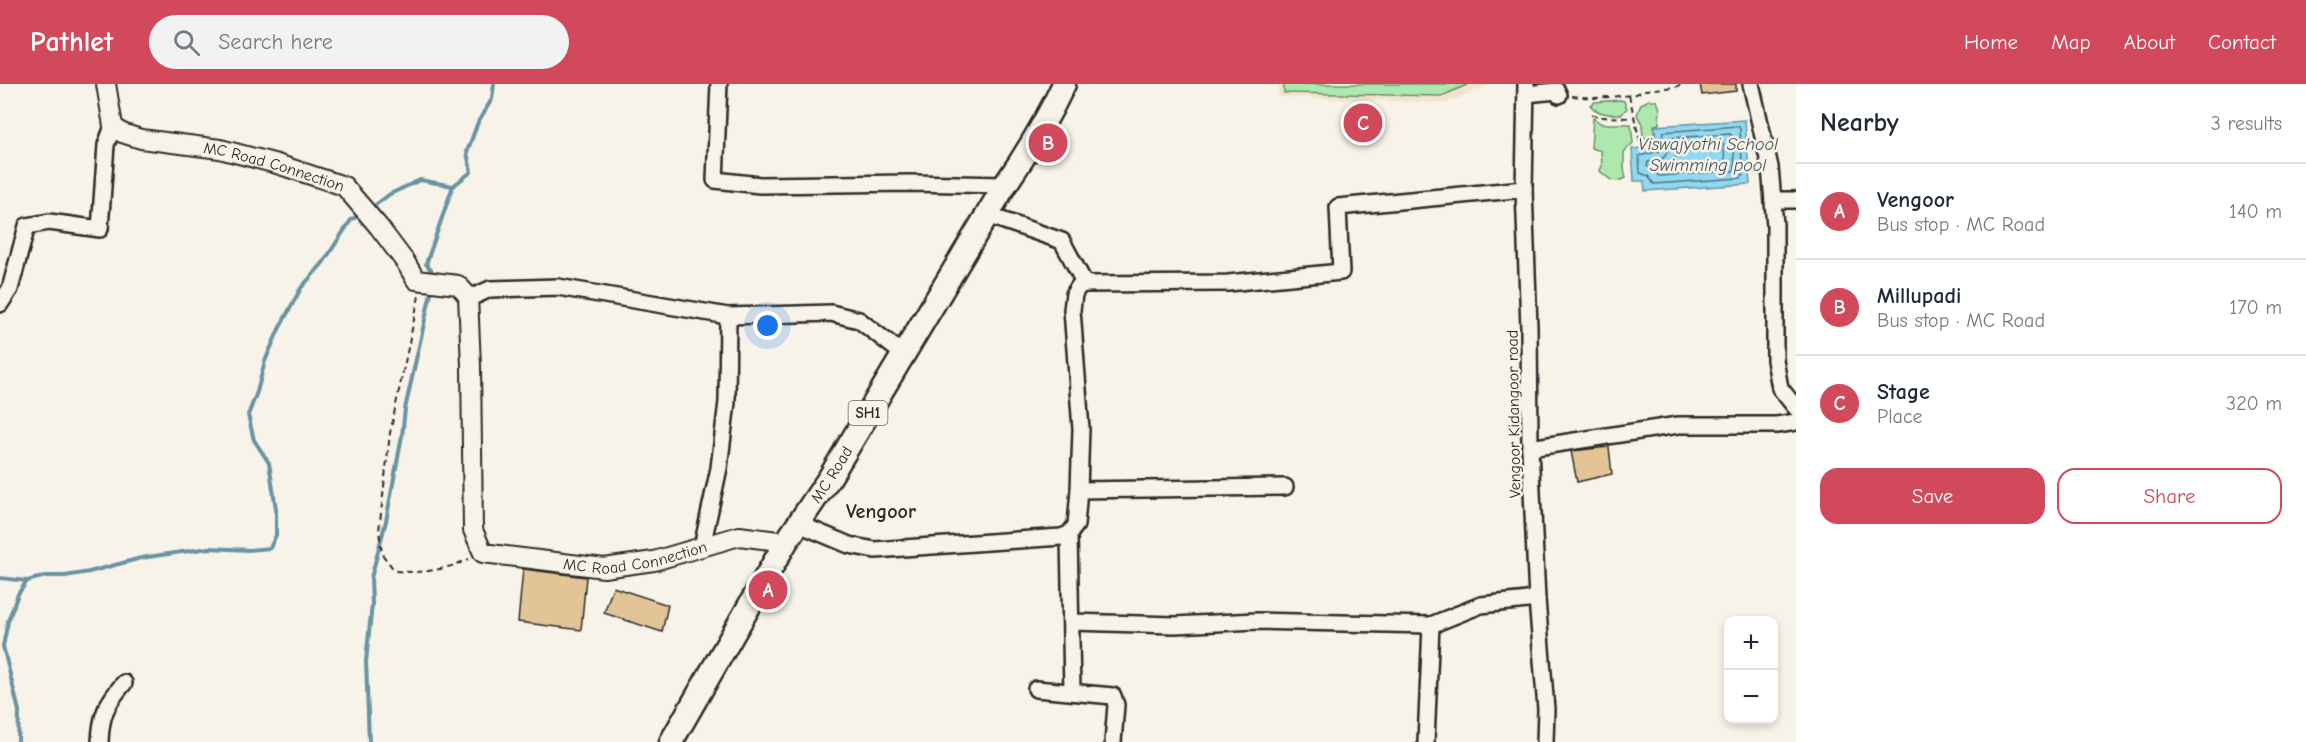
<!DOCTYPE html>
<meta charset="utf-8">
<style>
body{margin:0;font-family:"Comic Neue",sans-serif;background:#f2f2f3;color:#1f2937}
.controls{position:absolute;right:18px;bottom:18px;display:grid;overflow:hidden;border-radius:12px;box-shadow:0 3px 9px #0003}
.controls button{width:54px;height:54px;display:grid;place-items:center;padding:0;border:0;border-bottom:2px solid #e0e1e3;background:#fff;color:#1f2937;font:30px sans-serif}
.you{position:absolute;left:768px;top:242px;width:21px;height:21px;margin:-15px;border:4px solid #fff;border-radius:50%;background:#1a73e8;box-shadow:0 0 0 9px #1a73e833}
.badge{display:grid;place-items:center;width:39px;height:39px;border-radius:50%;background:#d1495b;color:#fff;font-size:20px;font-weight:700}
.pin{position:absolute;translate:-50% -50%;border:3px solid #fff;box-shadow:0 2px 6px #0006}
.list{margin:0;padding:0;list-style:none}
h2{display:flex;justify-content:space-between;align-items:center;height:78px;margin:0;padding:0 24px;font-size:26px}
h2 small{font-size:20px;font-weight:400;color:#747a83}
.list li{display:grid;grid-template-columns:39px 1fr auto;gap:18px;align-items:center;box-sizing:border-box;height:96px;padding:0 24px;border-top:2px solid #e0e1e3}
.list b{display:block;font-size:22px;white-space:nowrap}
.list p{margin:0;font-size:20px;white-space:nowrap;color:#747a83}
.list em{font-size:20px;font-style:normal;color:#747a83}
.actions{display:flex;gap:12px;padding:18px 24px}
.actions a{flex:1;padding:14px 0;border:2px solid #d1495b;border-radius:18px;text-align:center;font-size:21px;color:#d1495b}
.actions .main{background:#d1495b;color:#fff}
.icon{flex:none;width:33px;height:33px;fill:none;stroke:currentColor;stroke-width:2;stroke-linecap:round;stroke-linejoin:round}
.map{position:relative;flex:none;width:1796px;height:658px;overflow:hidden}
header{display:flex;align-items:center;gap:36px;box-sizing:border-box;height:84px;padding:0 30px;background:#d1495b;color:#fff}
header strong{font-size:28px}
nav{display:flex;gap:33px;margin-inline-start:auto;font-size:21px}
.search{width:420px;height:54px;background:#f2f2f3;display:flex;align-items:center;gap:15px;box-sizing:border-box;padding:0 21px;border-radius:33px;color:#747a83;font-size:22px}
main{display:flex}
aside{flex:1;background:#fff}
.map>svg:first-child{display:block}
.built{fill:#f1e5cf}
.green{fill:#ade9ae;stroke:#6c8a6c;stroke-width:1.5}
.water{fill:#90d9f2;stroke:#6893a2;stroke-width:1.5}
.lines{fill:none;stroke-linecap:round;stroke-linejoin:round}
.shore{stroke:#53717b;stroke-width:1.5}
.stream{stroke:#6893a2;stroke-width:4}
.building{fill:#e3c496;stroke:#2b2b2b;stroke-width:1.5}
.minor-casing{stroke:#2b2b2b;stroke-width:20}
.tertiary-casing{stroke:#2b2b2b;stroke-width:22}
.primary-casing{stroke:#2b2b2b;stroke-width:27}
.path{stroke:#2b2b2b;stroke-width:2;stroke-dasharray:6 4.5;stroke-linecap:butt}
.minor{stroke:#f7f3e8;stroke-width:15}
.tertiary{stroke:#f7f3e8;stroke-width:18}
.primary{stroke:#f7f3e8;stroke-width:22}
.labels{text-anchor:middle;stroke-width:5;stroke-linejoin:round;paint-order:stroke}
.shield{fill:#f7f3e8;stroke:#686764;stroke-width:1.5}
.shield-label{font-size:15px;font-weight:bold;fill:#2b2b2b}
.street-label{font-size:16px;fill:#2b2b2b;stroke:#f7f3e8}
.water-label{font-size:18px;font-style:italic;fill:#44565d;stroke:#f7f3e8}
.quarter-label{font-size:20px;font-weight:bold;fill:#2b2b2b;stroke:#f7f3e8}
</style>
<header>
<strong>Pathlet</strong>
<div class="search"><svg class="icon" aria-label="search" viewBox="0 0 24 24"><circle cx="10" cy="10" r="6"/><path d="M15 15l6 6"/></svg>Search here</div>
<nav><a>Home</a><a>Map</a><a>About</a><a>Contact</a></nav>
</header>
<main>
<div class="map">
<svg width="1796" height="658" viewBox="0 0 1796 658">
<rect width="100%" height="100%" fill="#f7f3e8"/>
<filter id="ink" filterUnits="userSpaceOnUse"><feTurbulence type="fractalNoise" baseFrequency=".0167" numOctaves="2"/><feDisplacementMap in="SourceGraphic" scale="12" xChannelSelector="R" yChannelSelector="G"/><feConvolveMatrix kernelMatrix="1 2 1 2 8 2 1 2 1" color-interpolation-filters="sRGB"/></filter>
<g filter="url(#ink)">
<polygon class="built" points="1279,0 1490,0 1447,19 1278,13"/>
<g class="green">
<polygon points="1284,0 1469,0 1442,12 1284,9"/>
<path d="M 1620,16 L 1624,17 L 1627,24 L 1622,30 C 1611,31 1597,30 1590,21 L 1595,18 Z"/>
<polygon points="1649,16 1657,17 1660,25 1659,40 1654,41 1654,59 1652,61 1649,56 1643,53 1642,40 1637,31 1641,20"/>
<path d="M 1593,34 L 1602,40 L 1631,40 L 1633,59 L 1624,68 L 1624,85 L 1626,94 C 1613,100 1610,96 1600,87 L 1602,81 L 1601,67 L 1591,64 Z"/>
</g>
<polygon class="water" points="1745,36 1750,100 1645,107 1644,97 1634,97 1632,65 1656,63 1655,42"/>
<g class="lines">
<g class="shore">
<polygon points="1738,42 1740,45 1743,92 1741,94 1654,100 1648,92 1640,89 1639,72 1660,67 1663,48"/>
<path d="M 1730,50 L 1733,53 L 1735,85 L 1733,87 L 1659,92 L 1647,82 L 1648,78 C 1670,75 1665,71 1671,54 Z"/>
<polygon points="1723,60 1725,76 1724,79 1676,82 1673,80 1680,63"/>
</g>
<g class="stream">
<polyline points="370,125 390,110 420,96 453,102 471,88 467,68 478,38 492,15 494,0"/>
<polyline points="436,192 426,180 453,102"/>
<polyline points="0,494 27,497"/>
<polyline points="18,658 19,627 3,562 8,537 18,510 27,497 46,492 65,492 89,488 141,474 209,464 249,466 270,464 276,451 276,425 269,379 254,356 248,331 257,308 265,277 279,245 301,204 323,179 351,136 361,130"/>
<polyline points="369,658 366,577 372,520 371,494 386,437 402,352 405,325 432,204"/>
</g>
</g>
<g class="building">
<polygon points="1700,0 1736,0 1736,7 1702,11"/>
<rect x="1348" y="30" width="30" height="19"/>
<polygon points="1609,363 1612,390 1577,398 1571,367"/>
<polygon points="523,485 586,493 581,546 518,538"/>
<polygon points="613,503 668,521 662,548 604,529"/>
</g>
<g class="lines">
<defs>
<g id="minor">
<polyline points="719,0 715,96 760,101 910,99 1005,101"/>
<polyline points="1526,0 1524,105 1529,243 1530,364 1537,515 1546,625 1545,658"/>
<polyline points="1751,0 1770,83 1775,141 1775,276 1780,304 1796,324"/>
<polyline points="1526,10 1557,7 1559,11"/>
<polyline points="1773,116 1796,116"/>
<polyline points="987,131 1062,157 1085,200"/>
<polyline points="468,212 477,211 490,205 558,203 728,232 831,229 859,236 903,270"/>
<polyline points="0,220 10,205 27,142 49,138 100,145 106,61 113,42"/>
<polyline points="1530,364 1678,341 1777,341 1796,338"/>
<polyline points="1079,406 1285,403"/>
<polyline points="799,440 849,461 875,466 1061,453 1069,450 1076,441 1079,406 1081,345 1072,226 1074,210 1079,202 1085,200 1228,199 1341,188 1338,123 1524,105"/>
<polyline points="1069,450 1072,608"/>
<polyline points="702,463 719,384 727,318 728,232"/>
<polyline points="1071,538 1175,541 1256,537 1431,541 1481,521 1537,515"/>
<polyline points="1036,605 1113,612 1116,621 1113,658"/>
<path d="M 100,658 C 101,631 106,620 124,599"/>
<polyline points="1426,658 1431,541"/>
</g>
<g id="tertiary">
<path id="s1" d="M 106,0 L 113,42 L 122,49 L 141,55 L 220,65 L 277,80 L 344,102 L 379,143 L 406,179 L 416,196 L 458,201 L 468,212 L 471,282 L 473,446 L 483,469 L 604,484 L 654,477 L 739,452 L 786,458"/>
</g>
<g id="primary">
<path id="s2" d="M 671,658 L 786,458 L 830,393 L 1005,101 C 1027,69 1047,36 1064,0"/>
</g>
</defs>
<use href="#minor" class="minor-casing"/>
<use href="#tertiary" class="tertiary-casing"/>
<use href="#primary" class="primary-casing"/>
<g class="path">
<polyline points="1629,11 1641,62"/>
<polyline points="1572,12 1595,14 1634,11 1645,6 1676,3 1681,0"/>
<polyline points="1591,30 1600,33 1632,34"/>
<path d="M 419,212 L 390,349 L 379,447 L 382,470 L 395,487 C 422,490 445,486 469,475"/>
</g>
<use href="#minor" class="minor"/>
<use href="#tertiary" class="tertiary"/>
<use href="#primary" class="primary"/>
</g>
</g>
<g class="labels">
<rect class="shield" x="848.5" y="317" width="39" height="24" rx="4.5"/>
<g class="shield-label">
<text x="868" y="334">SH1</text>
</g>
<g class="street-label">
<text dy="6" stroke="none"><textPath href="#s1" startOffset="210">MC Road Connection</textPath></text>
<text transform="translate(1513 330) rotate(-91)" y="6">Vengoor Kidangoor road</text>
<text dy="6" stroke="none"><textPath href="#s2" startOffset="312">MC Road</textPath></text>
<text dy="6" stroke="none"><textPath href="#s1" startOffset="872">MC Road Connection</textPath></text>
</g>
<g class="water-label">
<text x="1708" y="66">Viswajyothi School<tspan x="1708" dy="21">Swimming pool</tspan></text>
</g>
<g class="quarter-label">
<text x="881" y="434">Vengoor</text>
</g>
</g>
</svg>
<div class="controls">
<button>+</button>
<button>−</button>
</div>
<div class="you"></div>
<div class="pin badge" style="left:768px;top:506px">A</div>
<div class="pin badge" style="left:1048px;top:59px">B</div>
<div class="pin badge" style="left:1363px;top:39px">C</div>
</div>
<aside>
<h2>Nearby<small>3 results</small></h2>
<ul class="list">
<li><span class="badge">A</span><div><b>Vengoor</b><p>Bus stop · MC Road</p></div><em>140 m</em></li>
<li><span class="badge">B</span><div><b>Millupadi</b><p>Bus stop · MC Road</p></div><em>170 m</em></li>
<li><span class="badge">C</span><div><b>Stage</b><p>Place</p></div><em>320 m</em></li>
</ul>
<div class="actions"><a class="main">Save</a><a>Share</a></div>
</aside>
</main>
